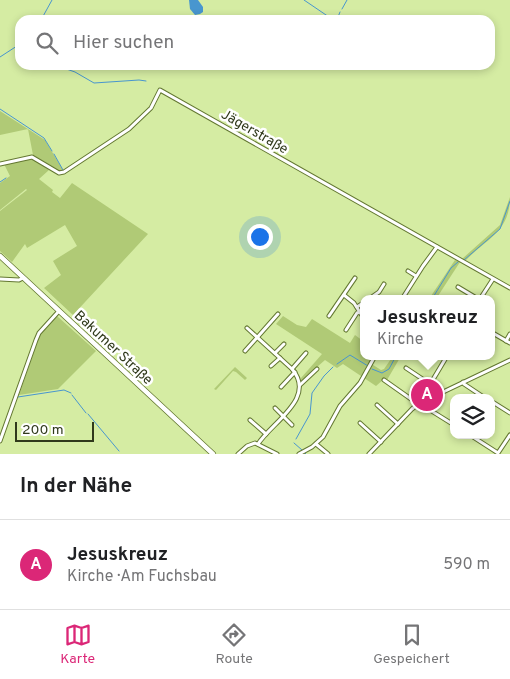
<!DOCTYPE html>
<html lang="de">
<meta charset="utf-8">
<style>
body{margin:0;font-family:Overpass,sans-serif;background:#f6f6f6;color:#202124}
.controls{position:absolute;right:15px;bottom:15px;display:grid;overflow:hidden;border-radius:10px;box-shadow:0 2px 8px #0003}
.controls button{width:45px;height:45px;display:grid;place-items:center;padding:0;border:0;border-bottom:1px solid #e0e0e0;background:#fff;color:#202124;font:25px sans-serif}
.scale{position:absolute;left:15px;bottom:12px;width:79px;box-sizing:border-box;padding-left:5px;border:2px solid #30391b;border-top:0;font-size:14px;line-height:18px;white-space:nowrap;color:#30391b;-webkit-text-stroke:4px #fff;paint-order:stroke}
.you{position:absolute;left:259px;top:236px;width:18px;height:18px;margin:-12px;border:4px solid #fff;border-radius:50%;background:#1a73e8;box-shadow:0 0 0 8px #1a73e833}
.badge{display:grid;place-items:center;width:32px;height:32px;border-radius:50%;background:#db2777;color:#fff;font-size:16px;font-weight:700}
.pin{position:absolute;translate:-50% -50%;border:2px solid #fff;box-shadow:0 1px 5px #0006}
.popup{position:absolute;left:360px;top:295px;width:135px;height:65px;box-sizing:border-box;display:grid;place-content:center;border-radius:10px;background:#fff;filter:drop-shadow(0 1px 4px #0005);font-size:16px;white-space:nowrap;color:#757577}
.popup b{font-size:19px;color:#202124}
.popup::after{content:'';position:absolute;left:50%;top:100%;margin-left:-10px;border:10px solid transparent;border-top-color:#fff}
.list{margin:0;padding:0;list-style:none}
h2{display:flex;justify-content:space-between;align-items:center;height:65px;margin:0;padding:0 20px;font-size:21px}
h2 small{font-size:16px;font-weight:400;color:#757577}
.list li{display:grid;grid-template-columns:32px 1fr auto;gap:15px;align-items:center;box-sizing:border-box;height:90px;padding:0 20px;border-top:1px solid #e0e0e0}
.list b{display:block;font-size:19px;white-space:nowrap}
.list p{margin:0;font-size:16px;white-space:nowrap;color:#757577}
.list em{font-size:16px;font-style:normal;color:#757577}
.icon{flex:none;width:28px;height:28px;fill:none;stroke:currentColor;stroke-width:2;stroke-linecap:round;stroke-linejoin:round}
.map{position:relative;flex:none;width:510px;height:454px;overflow:hidden}
.search{position:absolute;background:#fff;box-shadow:0 2px 8px #0003;left:15px;right:15px;top:15px;height:55px;display:flex;align-items:center;gap:12px;box-sizing:border-box;padding:0 18px;border-radius:15px;color:#757577;font-size:19px}
.sheet{height:155px;background:#fff}
nav{display:flex;justify-content:space-around;align-items:center;box-sizing:border-box;height:70px;border-top:1px solid #e0e0e0;background:#fff;font-size:14px;color:#757577}
nav a{display:grid;justify-items:center;gap:2px}
nav .on{color:#db2777}
.map>svg:first-child{display:block}
.green{fill:#b0ca76}
.water{fill:#4896cf}
.lines{fill:none;stroke-linecap:round;stroke-linejoin:round}
.stream{stroke:#4896cf;stroke-width:1}
.minor-casing{stroke:#637731;stroke-width:5}
.major-casing{stroke:#637731;stroke-width:6}
.minor{stroke:#fff;stroke-width:3}
.major{stroke:#fff;stroke-width:4.5}
.labels{text-anchor:middle;stroke-width:5;stroke-linejoin:round;paint-order:stroke}
.street-label{font-size:14px;fill:#30391b;stroke:#fff}
</style>
<div class="map">
<svg width="510" height="454" viewBox="0 0 510 454">
<rect width="100%" height="100%" fill="#d5eca3"/>
<g class="green">
<polygon points="0,111 45,140 63,170 60,171 33,155 28,129 0,135"/>
<polygon points="29,158 36,160 49,170 39,179 53,190 52,192 60,198 72,183 148,234 73,315 44,288 61,275 53,261 77,246 65,225 27,248 25,244 12,262 0,251 0,211 27,190 26,189 0,210 0,183 10,176 4,164"/>
<path d="M 510,197 C 510,232 486,239 465,261 L 462,259 L 500,225 Z"/>
<polygon points="455,260 460,262 436,299 429,299"/>
<polygon points="57,316 96,351 58,389 19,395 40,334"/>
<polygon points="283,316 297,325 306,327 312,319 350,343 355,335 363,341 363,356 372,356 370,363 381,370 384,369 393,356 401,356 387,380 384,379 376,386 343,364 337,368 325,360 301,381 301,378 322,354 276,324"/>
<polygon points="235,367 247,378 245,380 236,372 233,371 216,390 214,389"/>
</g>
<polygon class="water" points="189,0 198,0 203,7 203,12 200,14 195,15 190,9"/>
<g class="lines">
<g class="stream">
<polyline points="304,0 329,17 338,17 340,12"/>
<polyline points="342,9 347,0"/>
<polyline points="41,20 52,0"/>
<polyline points="0,57 20,44"/>
<polyline points="55,65 75,72 94,83 139,80 146,81"/>
<polyline points="0,109 44,138 52,151"/>
<polyline points="54,154 63,170"/>
<polyline points="0,182 6,178"/>
<polyline points="464,260 500,229 510,201"/>
<polyline points="432,299 451,268 458,262"/>
<polyline points="337,364 350,355 368,366"/>
<polyline points="372,369 382,373 389,369 396,356"/>
<polyline points="72,395 86,413"/>
<polyline points="18,397 64,390 71,393"/>
<polyline points="88,414 119,451"/>
<polyline points="296,439 310,414 312,393 324,376 333,367"/>
<polyline points="294,443 302,450"/>
<polyline points="305,453 306,454"/>
</g>
<defs>
<g id="minor">
<polyline points="0,164 32,157 59,173 64,172 129,129 151,108 160,90 510,288"/>
<polyline points="408,271 416,276"/>
<polyline points="0,279 19,280 23,278"/>
<polyline points="458,287 478,299"/>
<polyline points="344,295 354,303 363,317"/>
<polyline points="369,299 379,292 384,284"/>
<polyline points="402,299 423,266 437,247"/>
<polyline points="480,299 493,279"/>
<polyline points="357,307 363,303"/>
<polyline points="329,316 355,278"/>
<path d="M 247,328 L 292,369 C 317,398 272,422 258,444"/>
<polyline points="346,330 357,313 360,312"/>
<polyline points="491,332 510,343"/>
<polyline points="506,341 510,334"/>
<polyline points="245,351 278,314"/>
<polyline points="275,353 284,344"/>
<polyline points="271,366 280,358"/>
<polyline points="406,368 430,384"/>
<polyline points="292,369 306,353"/>
<polyline points="384,380 418,404"/>
<polyline points="463,382 464,384 485,398"/>
<polyline points="300,385 317,369"/>
<polyline points="281,387 295,372"/>
<polyline points="425,400 425,393 447,356"/>
<polyline points="423,401 430,410 454,425"/>
<polyline points="491,401 510,413"/>
<polyline points="377,405 398,424"/>
<polyline points="275,408 292,425"/>
<polyline points="250,420 266,434"/>
<polyline points="360,423 381,442"/>
<polyline points="470,435 498,453 510,435"/>
<polyline points="0,441 36,340 39,333 59,311"/>
<polyline points="316,444 328,454"/>
<polyline points="238,454 247,446 255,443 277,454"/>
<polyline points="299,454 312,447 323,437 340,406 360,383 375,356"/>
<polyline points="369,454 412,409 418,404 510,360"/>
</g>
<polyline id="major" points="0,256 213,454"/>
</defs>
<use href="#minor" class="minor-casing"/>
<use href="#major" class="major-casing"/>
<use href="#minor" class="minor"/>
<use href="#major" class="major"/>
</g>
<g class="labels">
<g class="street-label">
<text transform="translate(255 131) rotate(30)" y="5">Jägerstraße</text>
<text transform="translate(114 347) rotate(43)" y="5">Bakumer Straße</text>
</g>
</g>
</svg>
<div class="controls">
<button><svg class="icon" aria-label="layers" viewBox="0 0 24 24"><path d="M12 4l9 5-9 5-9-5zM3 14l9 5 9-5"/></svg></button>
</div>
<div class="scale">200 m</div>
<div class="you"></div>
<div class="pin badge" style="left:427px;top:395px">A</div>
<div class="popup"><b>Jesuskreuz</b>Kirche</div>
<div class="search"><svg class="icon" aria-label="search" viewBox="0 0 24 24"><circle cx="10" cy="10" r="6"/><path d="M15 15l6 6"/></svg>Hier suchen</div>
</div>
<section class="sheet">
<h2>In der Nähe<small></small></h2>
<ul class="list">
<li><span class="badge">A</span><div><b>Jesuskreuz</b><p>Kirche · Am Fuchsbau</p></div><em>590 m</em></li>
</ul>
</section>
<nav>
<a class="on"><svg class="icon" aria-label="map" viewBox="0 0 24 24"><path d="M3 6l6-2 6 2 6-2v14l-6 2-6-2-6 2zM9 4v14M15 6v14"/></svg>Karte</a>
<a><svg class="icon" aria-label="directions" viewBox="0 0 24 24"><path d="M12 3l9 9-9 9-9-9zM9 14v-3h6M13 9l2 2-2 2"/></svg>Route</a>
<a><svg class="icon" aria-label="saved" viewBox="0 0 24 24"><path d="M7 4h10v16l-5-4-5 4z"/></svg>Gespeichert</a>
</nav>
